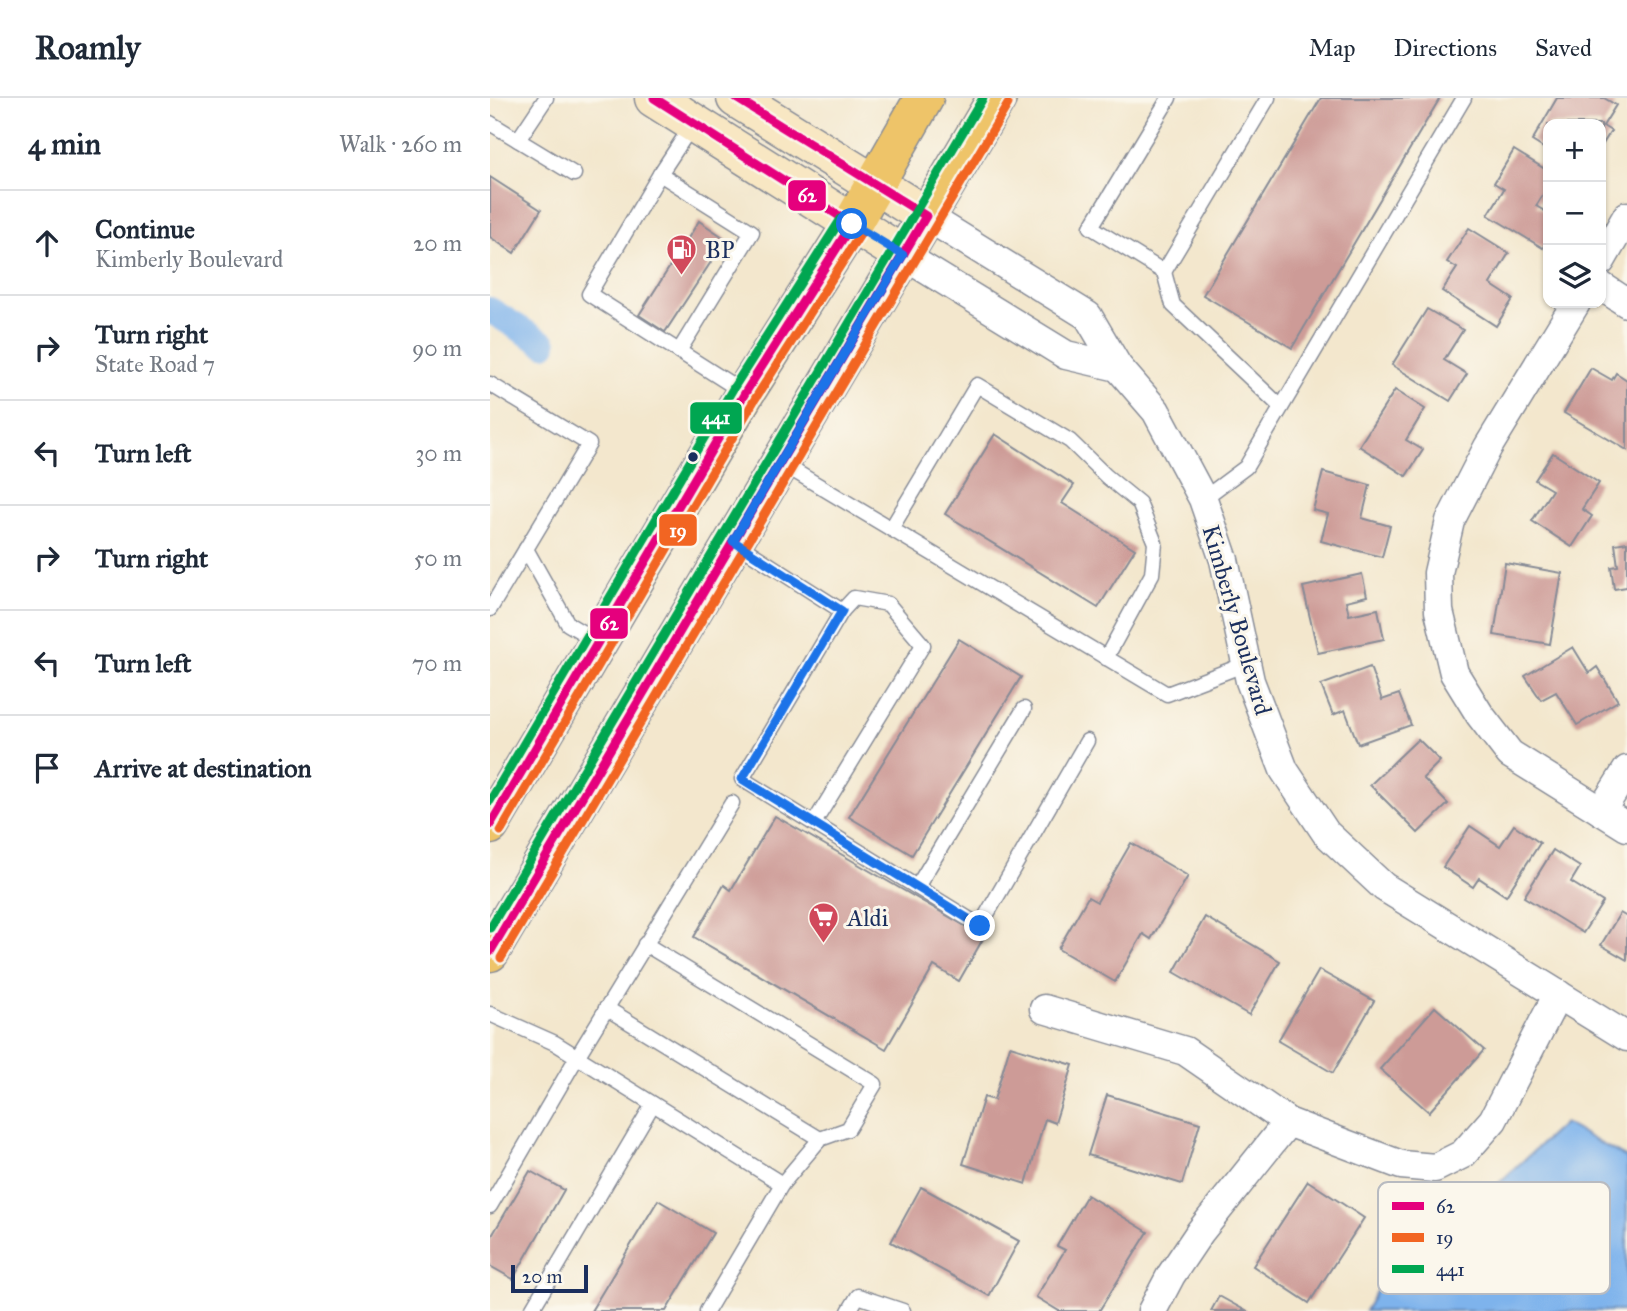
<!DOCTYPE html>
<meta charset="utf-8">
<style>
body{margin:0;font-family:"IM FELL Great Primer",serif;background:#f6f6f7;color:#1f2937}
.controls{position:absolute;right:21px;top:21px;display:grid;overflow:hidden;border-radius:14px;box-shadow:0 2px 5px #0004}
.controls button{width:63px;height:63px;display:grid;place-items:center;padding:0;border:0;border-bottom:2px solid #e0e1e3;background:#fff;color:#1f2937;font:35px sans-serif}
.scale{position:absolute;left:21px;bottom:18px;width:77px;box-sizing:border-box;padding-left:7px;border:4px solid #1b2f5e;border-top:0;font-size:19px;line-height:24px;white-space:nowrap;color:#1b2f5e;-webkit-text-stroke:5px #fbf7ec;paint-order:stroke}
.stop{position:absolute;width:21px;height:21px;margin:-16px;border:5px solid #1a73e8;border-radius:50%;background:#fff}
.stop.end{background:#1a73e8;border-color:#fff;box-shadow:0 2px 7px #0008}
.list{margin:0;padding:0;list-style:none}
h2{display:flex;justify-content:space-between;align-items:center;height:91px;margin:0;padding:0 28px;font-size:30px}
h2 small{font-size:23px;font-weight:400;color:#747a83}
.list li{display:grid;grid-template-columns:46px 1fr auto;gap:21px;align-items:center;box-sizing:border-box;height:105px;padding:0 28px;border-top:2px solid #e0e1e3}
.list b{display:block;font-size:26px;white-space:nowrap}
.list p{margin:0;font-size:23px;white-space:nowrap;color:#747a83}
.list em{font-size:23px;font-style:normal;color:#747a83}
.icon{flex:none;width:38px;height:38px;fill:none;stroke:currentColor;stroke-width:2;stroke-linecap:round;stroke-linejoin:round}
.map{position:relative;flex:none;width:1137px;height:1213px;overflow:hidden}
header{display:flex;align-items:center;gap:42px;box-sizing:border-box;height:98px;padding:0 35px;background:#fff;border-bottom:2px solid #e0e1e3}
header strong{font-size:33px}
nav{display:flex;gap:38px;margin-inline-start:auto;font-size:24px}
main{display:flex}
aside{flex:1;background:#fff}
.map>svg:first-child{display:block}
.water{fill:#7eb3ec;stroke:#4c71a5;stroke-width:2}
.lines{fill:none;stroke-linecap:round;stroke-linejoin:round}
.canal{stroke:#7eb3ec;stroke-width:26}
.building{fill:#cd9b97}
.lane-casing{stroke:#878b96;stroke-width:17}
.street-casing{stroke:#878b96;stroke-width:31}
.secondary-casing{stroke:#878b96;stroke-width:41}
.primary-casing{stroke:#878b96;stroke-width:41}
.lane{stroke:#fff;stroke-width:14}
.street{stroke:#fff;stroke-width:28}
.secondary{stroke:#f8e7c3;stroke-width:38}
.primary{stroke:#eec469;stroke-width:38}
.bus-1-casing{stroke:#fbf7ec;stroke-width:14}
.bus-2-casing{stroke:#fbf7ec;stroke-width:14}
.bus-3-casing{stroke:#fbf7ec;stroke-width:14}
.bus-1{stroke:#e5007d;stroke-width:9}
.bus-2{stroke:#f26522;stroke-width:9}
.bus-3{stroke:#00a651;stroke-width:9}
.route{stroke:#1a73e8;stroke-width:9}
.bus-dot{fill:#1b2f5e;stroke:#fbf7ec;stroke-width:2.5}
.labels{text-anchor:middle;stroke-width:6;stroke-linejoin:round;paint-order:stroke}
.poi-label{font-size:24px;fill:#1b2f5e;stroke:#fbf7ec;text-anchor:start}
.street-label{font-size:24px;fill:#1b2f5e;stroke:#fbf7ec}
.key{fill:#fbf7ec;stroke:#b8bbc1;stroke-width:2}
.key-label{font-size:19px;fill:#1b2f5e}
.line-badge{stroke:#fbf7ec;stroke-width:2.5}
.badge-label{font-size:19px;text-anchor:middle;font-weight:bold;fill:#fff}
</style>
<header>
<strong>Roamly</strong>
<nav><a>Map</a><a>Directions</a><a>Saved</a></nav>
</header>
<main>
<aside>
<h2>4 min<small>Walk · 260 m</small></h2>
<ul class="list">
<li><svg class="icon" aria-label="ahead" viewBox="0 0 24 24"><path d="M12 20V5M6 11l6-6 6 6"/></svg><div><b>Continue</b><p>Kimberly Boulevard</p></div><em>20 m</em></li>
<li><svg class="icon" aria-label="right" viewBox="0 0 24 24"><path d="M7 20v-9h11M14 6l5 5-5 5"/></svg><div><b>Turn right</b><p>State Road 7</p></div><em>90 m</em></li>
<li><svg class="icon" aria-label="left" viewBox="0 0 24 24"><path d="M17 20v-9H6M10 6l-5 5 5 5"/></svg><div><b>Turn left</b></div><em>30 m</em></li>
<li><svg class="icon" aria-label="right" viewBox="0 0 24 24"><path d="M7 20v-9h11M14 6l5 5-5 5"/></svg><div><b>Turn right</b></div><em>50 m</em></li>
<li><svg class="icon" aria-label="left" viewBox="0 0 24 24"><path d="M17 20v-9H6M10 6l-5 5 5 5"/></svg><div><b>Turn left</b></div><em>70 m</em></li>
<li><svg class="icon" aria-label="arrive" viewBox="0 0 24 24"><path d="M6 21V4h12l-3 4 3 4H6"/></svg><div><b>Arrive at destination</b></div></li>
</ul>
</aside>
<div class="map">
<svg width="1137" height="1213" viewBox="0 0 1137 1213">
<rect width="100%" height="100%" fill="#fbf7ec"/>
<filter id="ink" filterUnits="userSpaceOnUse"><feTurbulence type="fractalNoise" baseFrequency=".0143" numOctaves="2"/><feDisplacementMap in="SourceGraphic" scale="14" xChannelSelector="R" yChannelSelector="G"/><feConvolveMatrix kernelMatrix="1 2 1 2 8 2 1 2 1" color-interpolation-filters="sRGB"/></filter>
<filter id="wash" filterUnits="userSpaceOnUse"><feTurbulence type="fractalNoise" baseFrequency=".00686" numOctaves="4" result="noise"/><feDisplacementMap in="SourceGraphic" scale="28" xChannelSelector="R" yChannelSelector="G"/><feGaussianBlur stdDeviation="1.57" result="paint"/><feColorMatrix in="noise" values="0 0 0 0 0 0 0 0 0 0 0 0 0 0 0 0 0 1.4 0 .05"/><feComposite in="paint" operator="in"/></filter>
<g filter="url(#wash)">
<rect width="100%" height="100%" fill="#f3e7cd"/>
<polygon class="water" points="1074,1025 1137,1060 1137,1213 875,1213 910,1151 961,1129"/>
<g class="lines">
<polyline class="canal" points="0,212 54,246"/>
</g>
<g id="blocks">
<g class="building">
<polygon points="831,0 950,0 802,250 713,197"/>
<polygon points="1067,0 1114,0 1126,7 1113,28 1121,33 1111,49 1111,26 1058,26 1058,53 1042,43"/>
<polygon points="1024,52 1058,73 1058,89 1046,108 1058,115 1058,140 1053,150 998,117 1014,91 1004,85"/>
<polygon points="0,79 51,112 24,155 0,139"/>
<polygon points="209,123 236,141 175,234 149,217"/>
<polygon points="979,130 1019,155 1000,186 1023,201 1006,228 952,193 967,170 957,164"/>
<polygon points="937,211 973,232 954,262 977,276 960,303 902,267"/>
<polygon points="1101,270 1122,282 1126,275 1137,282 1137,352 1074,315"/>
<polygon points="905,292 935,311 916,342 933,352 916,378 869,348"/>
<polygon points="505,336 584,387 572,405 645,451 608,510 455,416"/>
<polygon points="1063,355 1109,385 1092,411 1102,418 1082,449 1042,423 1062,392 1045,382"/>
<polygon points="833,374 880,387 872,420 900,428 892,459 831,443 838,416 823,412"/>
<polygon points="1137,444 1137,489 1124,491 1121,469 1128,468 1125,446"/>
<polygon points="1015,465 1072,475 1060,546 1004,537"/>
<polygon points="872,476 877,498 856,503 859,517 888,511 894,541 828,555 813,489"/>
<polygon points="469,541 531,579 422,757 359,719"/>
<polygon points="1083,549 1099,575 1107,569 1128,603 1087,627 1066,594 1051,602 1035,578"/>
<polygon points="880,569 892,602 909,596 921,627 868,646 855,612 843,617 831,587"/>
<polygon points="928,641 950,663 933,680 958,706 928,735 880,687"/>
<polygon points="285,718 494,839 469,883 444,868 396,951 204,839 234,787 241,792"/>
<polygon points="1024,727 1050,745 1016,798 989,780 983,789 953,769 980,728 1010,748"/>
<polygon points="641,745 698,778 661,841 653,836 625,884 568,851 598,799 607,804"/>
<polygon points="1063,752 1090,769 1081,784 1113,804 1093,835 1034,799"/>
<polygon points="1130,815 1137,819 1137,862 1111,847"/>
<polygon points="715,819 790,863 759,917 684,874"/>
<polygon points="829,872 884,903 843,975 788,943"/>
<polygon points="945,909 994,952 939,1014 890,971"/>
<polygon points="520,948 583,967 565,1025 555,1021 536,1086 473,1066 494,999 504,1002"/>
<polygon points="617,997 710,1025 692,1086 598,1057"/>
<polygon points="40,1073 74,1092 23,1181 0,1168 0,1141"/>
<polygon points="818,1083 874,1120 819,1205 763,1168"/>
<polygon points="431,1089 529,1143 499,1198 401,1144"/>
<polygon points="597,1097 658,1134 609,1213 569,1213 546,1199 575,1152 567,1148"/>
<polygon points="168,1102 223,1135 176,1213 101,1213"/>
<polygon points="729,1198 756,1213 721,1213"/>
</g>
</g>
</g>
<g filter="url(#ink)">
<use href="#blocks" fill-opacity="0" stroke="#878b96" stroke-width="2"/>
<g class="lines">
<defs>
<g id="lane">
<polyline points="56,0 28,42 84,76"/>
<polyline points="679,0 601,129 674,174 778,0"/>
<polyline points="0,25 28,42"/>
<polyline points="203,26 170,76 99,196 253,294"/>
<polyline points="170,76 262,134 189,253"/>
<polyline points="674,174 683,207 791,309"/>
<polyline points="0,286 99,346 0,511"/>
<polyline points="291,365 677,596 756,566"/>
<polyline points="713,401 756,369 974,0"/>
<polyline points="401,431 487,287 580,343 616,378 649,405 665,445 662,476 616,560"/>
<polyline points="244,444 352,513 252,681 490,828 597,643"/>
<polyline points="36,451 78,526 105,542"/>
<polyline points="324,725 433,547 398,506 364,500 352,513"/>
<polyline points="427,789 534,611"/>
<polyline points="116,910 330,1041 358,1031 385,986 155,846"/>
<polyline points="0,916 65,945 292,1086 217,1213"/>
<polyline points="292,1086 330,1041"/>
<polyline points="0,1108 87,959 242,705"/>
<polyline points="41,1213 163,1006"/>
<polyline points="359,1213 368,1198 413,1213"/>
</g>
<g id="street">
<polyline points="436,118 598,218 628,269 666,313 713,401 734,462 760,583 794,672 836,735 894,789 1137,939"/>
<polyline points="413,157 576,257 628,269"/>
<polyline points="1111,163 1137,118"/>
<polyline points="1111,188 1137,205"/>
<polyline points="1086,205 998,349 960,423 948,475 949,513 964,575 990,617 1020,656 1137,729"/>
<polyline points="1111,713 1137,672"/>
<polyline points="554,911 695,953 798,1024 911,1067 945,1070 973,1056 1003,1022 1068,896"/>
<polyline points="662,1213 681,1177 710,1134 798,1024"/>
</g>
<g id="secondary">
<polyline points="164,0 413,157"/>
<polyline points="246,0 436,118"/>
</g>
<g id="primary">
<polyline points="0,727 255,295 362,126 434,0"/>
<polyline points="0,854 507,0"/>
</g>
</defs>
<use href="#lane" class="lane-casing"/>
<use href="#street" class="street-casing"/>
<use href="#secondary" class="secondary-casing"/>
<use href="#primary" class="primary-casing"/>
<use href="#lane" class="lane"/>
<use href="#street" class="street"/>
<use href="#secondary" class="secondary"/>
<use href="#primary" class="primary"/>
<defs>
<g id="bus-1">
<polyline points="0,727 255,295 362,126 164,0"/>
<polyline points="0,854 436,118 246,0"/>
</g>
<g id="bus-2">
<polyline points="11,733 265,301 371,135"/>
<polyline points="11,860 518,6"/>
</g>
<g id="bus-3">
<polyline points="0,703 244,289 351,121"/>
<polyline points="0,830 493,0"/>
</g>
</defs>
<use href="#bus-1" class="bus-1-casing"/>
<use href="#bus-2" class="bus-2-casing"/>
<use href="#bus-3" class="bus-3-casing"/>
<use href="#bus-1" class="bus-1"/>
<use href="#bus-2" class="bus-2"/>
<use href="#bus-3" class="bus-3"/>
</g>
</g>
<g class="lines" filter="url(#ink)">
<polyline class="route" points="362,126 413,157 243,443 352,513 252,681 490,828"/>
</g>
<defs>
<symbol id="fuel-pin" viewBox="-11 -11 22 30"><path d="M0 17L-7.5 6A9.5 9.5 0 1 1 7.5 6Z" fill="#d1495b" stroke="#fbf7ec"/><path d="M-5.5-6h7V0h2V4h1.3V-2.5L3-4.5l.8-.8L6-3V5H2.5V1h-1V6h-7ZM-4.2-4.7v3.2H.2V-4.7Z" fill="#fff"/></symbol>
<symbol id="supermarket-pin" viewBox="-11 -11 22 30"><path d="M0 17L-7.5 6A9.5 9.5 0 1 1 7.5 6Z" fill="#d1495b" stroke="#fbf7ec"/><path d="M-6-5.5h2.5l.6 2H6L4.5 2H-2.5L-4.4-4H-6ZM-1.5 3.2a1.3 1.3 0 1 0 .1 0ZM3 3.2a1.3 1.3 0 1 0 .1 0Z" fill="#fff"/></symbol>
</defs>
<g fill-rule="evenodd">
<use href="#fuel-pin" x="174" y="134" width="35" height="47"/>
<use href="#supermarket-pin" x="316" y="802" width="35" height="47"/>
</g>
<circle class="bus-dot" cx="203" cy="359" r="6"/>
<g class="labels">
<g class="poi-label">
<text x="215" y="160">BP</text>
<text x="357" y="828">Aldi</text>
</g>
<g class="street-label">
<text transform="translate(747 522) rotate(74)" y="8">Kimberly Boulevard</text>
</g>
</g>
<rect x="888" y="1084" width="232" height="112" rx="10" class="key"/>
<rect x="902" y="1104" width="32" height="8" fill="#e5007d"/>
<rect x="902" y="1135" width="32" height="9" fill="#f26522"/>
<rect x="902" y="1167" width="32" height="8" fill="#00a651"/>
<g class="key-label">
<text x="946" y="1115">62</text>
<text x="946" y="1146">19</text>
<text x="946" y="1178">441</text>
</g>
<g class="line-badge">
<rect x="297" y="81" width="40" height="33" rx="7" fill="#e5007d"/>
<rect x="199" y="303" width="54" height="34" rx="7" fill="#00a651"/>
<rect x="168" y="415" width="40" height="34" rx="7" fill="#f26522"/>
<rect x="99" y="509" width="40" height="33" rx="7" fill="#e5007d"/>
</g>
<g class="badge-label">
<text x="317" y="104">62</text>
<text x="226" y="326">441</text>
<text x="188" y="439">19</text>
<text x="119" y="532">62</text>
</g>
</svg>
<div class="controls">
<button>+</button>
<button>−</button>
<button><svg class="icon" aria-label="layers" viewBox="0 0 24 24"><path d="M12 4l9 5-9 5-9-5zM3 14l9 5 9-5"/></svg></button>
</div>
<div class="scale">20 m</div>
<div class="stop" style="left:362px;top:126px"></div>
<div class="stop end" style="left:490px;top:828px"></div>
</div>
</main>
